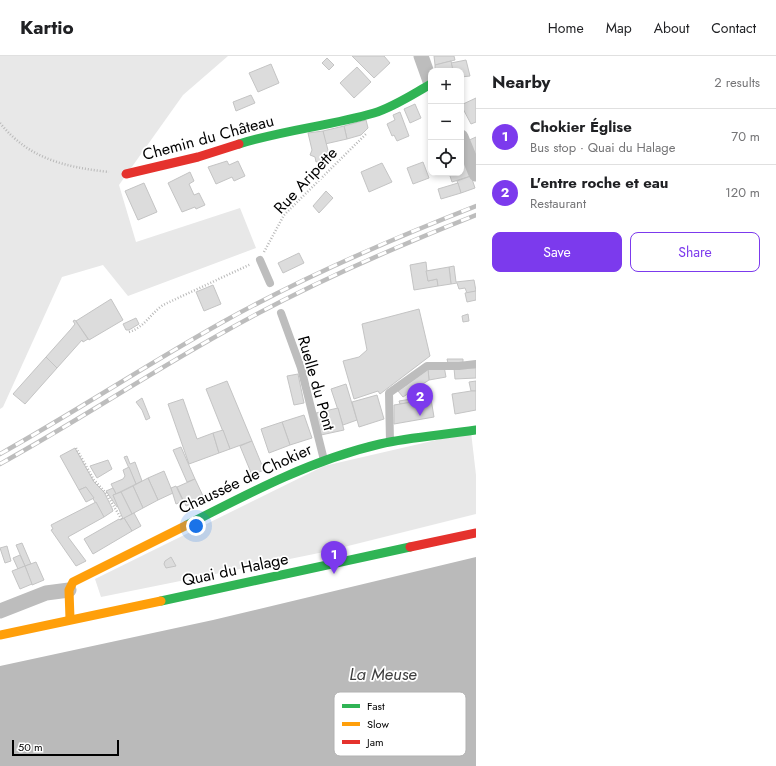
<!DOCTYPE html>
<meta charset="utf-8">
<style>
body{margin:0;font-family:Jost,sans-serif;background:#f2f2f2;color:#202124}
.controls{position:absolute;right:12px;top:12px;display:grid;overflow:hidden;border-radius:8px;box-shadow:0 2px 6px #0003}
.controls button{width:36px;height:36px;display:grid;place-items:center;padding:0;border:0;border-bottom:1px solid #e0e0e0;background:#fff;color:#202124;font:20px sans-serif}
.scale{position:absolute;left:12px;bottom:10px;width:107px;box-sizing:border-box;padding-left:4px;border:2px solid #000;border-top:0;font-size:11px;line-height:14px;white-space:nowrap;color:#000;-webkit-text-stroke:3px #fff;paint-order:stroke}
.you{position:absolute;left:196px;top:470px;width:14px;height:14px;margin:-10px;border:3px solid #fff;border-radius:50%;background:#1a73e8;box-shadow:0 0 0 6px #1a73e833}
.badge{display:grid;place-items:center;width:26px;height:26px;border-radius:50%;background:#7c3aed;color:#fff;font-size:13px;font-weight:700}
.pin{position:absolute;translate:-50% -33px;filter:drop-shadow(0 1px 2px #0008)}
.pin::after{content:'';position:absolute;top:21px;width:14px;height:12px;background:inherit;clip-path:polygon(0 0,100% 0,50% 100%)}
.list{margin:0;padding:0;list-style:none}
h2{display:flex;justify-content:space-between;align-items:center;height:52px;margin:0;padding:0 16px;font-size:17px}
h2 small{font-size:13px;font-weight:400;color:#757577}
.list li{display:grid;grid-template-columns:26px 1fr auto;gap:12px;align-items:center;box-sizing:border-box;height:56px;padding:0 16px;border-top:1px solid #e0e0e0}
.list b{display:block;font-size:15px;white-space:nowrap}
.list p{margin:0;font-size:13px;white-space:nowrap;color:#757577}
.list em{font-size:13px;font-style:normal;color:#757577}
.actions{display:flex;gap:8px;padding:12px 16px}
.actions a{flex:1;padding:9px 0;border:1px solid #7c3aed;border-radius:8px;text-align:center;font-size:14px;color:#7c3aed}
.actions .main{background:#7c3aed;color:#fff}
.icon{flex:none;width:22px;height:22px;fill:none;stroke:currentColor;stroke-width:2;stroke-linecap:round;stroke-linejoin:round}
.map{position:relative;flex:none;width:476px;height:710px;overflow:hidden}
header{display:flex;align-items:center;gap:24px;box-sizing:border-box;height:56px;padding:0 20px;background:#fff;border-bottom:1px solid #e0e0e0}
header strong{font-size:19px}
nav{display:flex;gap:22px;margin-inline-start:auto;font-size:14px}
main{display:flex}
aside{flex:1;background:#fff}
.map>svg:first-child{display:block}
.green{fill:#e8e8e8}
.water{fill:#bababa}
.building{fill:#dcdcdc;stroke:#c4c4c4}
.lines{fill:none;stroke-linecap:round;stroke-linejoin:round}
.path{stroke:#b8b8b8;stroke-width:2.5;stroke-dasharray:1 2;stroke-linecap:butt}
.lane{stroke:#bdbdbd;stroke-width:8}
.street{stroke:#bdbdbd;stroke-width:15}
.fast{stroke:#30b455;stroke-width:9}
.slow{stroke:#ff9f0a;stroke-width:9}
.jam{stroke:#e5322d;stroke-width:9}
.rail-casing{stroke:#bdbdbd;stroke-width:4.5}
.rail{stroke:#fff;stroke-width:3;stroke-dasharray:9;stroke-linecap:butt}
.labels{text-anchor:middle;stroke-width:3.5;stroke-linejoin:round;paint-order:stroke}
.street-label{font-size:16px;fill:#000;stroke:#fff}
.water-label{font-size:17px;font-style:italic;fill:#3e3e3e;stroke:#fff}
.key{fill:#fff;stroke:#b2b2b2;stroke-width:1}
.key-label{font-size:11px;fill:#000}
</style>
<header>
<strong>Kartio</strong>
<nav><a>Home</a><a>Map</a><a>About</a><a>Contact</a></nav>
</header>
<main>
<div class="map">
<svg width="476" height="710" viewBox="0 0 476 710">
<rect width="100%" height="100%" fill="#fff"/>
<g class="green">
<polygon points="0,0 228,0 183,39 119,129 136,186 240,152 256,192 128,240 103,209 62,221 3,351 0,353"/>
<polygon points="471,376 476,419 476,458 324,496 101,541 95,523 324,410"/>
</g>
<polygon class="water" points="476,501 476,710 0,710 0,610 213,564"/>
<g class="building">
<polygon points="352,0 384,0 390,7 374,22"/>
<polygon points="434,0 454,0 455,4 435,9"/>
<polygon points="327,2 334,9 329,14 322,7"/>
<polygon points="466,4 470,20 461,21 461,15 453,15 451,7"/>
<polygon points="451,5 453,15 435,15 435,9"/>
<polygon points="271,8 279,27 258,36 249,17"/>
<polygon points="357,11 371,26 354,42 340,27"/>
<polygon points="251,39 255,47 236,55 233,46"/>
<polygon points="476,42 476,66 471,68 461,49"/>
<polygon points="415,48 421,62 410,67 404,53"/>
<polygon points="400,56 409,80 397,85 394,79 392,80 387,68 395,64 393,59"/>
<polygon points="366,64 368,72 361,79 347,83 344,70"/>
<polygon points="344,70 347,83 325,88 323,75"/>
<polygon points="323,75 330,102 316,106 315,101 310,99 312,94 308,77"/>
<polygon points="476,81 476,103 467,85"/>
<polygon points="465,104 471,120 452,126 449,117 461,117 461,105"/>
<polygon points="227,105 229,109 238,105 245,120 234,125 232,121 216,128 208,111"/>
<polygon points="423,106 429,122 413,128 407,112"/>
<polygon points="382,107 392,126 369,136 361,116"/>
<polygon points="190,116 194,125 189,128 194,139 199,137 205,149 196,153 195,151 182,156 168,127"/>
<polygon points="471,120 475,132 461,137 457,125"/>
<polygon points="144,127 157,156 138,164 125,135"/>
<polygon points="458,127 461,137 441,143 438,133"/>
<polygon points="326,135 333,142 319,157 313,150"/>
<polygon points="299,197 304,207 283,217 278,207"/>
<polygon points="426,206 428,225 437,223 438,230 414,234 410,209"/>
<polygon points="454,210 456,226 474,224 476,235 467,237 465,232 459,233 457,227 451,228 449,211"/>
<polygon points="449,211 451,228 438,230 437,223 428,225 426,215"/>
<polygon points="213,229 221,248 204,255 196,236"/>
<polygon points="476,235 476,244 467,246 465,237"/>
<polygon points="111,243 123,264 89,284 76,265"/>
<polygon points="419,253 430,300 380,338 378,335 354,343 343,305 359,301 367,294 362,268"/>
<polygon points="468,258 469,265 463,266 462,260"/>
<polygon points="136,262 139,268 129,274 126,274 123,268"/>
<polygon points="75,264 88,283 83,286 82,284 57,312 46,301 71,273 75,268 73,265"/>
<polygon points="46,301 57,312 25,348 13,338"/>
<polygon points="447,303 463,303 463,307 448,307"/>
<polygon points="444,310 446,321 429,324 428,313"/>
<polygon points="454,312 476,312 476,322 455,323"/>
<polygon points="428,313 429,324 403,341 398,335"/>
<polygon points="298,318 304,347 294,349 287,320"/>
<polygon points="227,325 252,385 230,393 206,333"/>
<polygon points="476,325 476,335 471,335 469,326"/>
<polygon points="346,328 357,364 343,369 331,333"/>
<polygon points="471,335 476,335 476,354 455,358 452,338"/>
<polygon points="377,339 384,363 359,371 352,346"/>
<polygon points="430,340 431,343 400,348 399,345"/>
<polygon points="142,342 150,362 146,364 142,354 136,346"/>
<polygon points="183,343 197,383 213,377 219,397 189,408 168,348"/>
<polygon points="431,343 434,361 394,368 394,349"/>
<polygon points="338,352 344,374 321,379 316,357"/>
<polygon points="304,359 312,382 290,389 282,366"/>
<polygon points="282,366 290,389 269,397 261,373"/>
<polygon points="223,374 230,393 219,397 213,377"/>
<polygon points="252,385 264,414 252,419 240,390"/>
<polygon points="181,391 195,423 187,426 173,394"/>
<polygon points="75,392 94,426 104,436 112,452 113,455 104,461 86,431 79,434 60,400"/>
<polygon points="127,400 130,408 135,406 142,425 136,428 124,401"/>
<polygon points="108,404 112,413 97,422 90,410"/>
<polygon points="129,411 136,428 116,438 111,428 123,423 125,420 123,414"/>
<polygon points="164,415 173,437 158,444 148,422"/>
<polygon points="148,422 158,444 143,452 133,430"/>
<polygon points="195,423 204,442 186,450 177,431"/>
<polygon points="133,430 143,452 132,458 121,436"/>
<polygon points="176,430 183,445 176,448 171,432"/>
<polygon points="86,431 94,442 86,446 79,434"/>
<polygon points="113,432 116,438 113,439 119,450 117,451 106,435"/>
<polygon points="121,436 132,458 123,463 113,439"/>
<polygon points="96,446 104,461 68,481 86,505 76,510 51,474 53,473 51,469"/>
<polygon points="134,457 141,470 132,475 124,462"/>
<polygon points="124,462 132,475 93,498 84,483 119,463 120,464"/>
<polygon points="22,487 31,508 25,510 16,489"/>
<polygon points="7,490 11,505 5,507 0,492"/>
<polygon points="20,499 25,510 18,513 13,502"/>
<polygon points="171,501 176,510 166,512 164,508 165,505"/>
<polygon points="36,506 44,524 32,529 25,510"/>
<polygon points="25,510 32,528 20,533 12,515"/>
</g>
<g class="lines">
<g class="path">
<path d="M 0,67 C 29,103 65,111 109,116"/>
<polyline points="264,196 284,159 367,77"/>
<path d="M 129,276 C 145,271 150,258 163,249 L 251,208"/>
<polyline points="76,392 94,424 106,437 122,464"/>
</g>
<g class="lane">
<polyline points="260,204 270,227"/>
<polyline points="281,257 301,312 324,404"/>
<polyline points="390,386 389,337 427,310 459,310 476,308"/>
</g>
<g class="street">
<polyline points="421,0 431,28"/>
<polyline points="461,81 476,118"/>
<polyline points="0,555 46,537 69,534"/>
</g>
<g class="fast">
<path d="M 239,88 C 283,74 329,70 374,57 C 394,51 413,38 431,28"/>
<path d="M 187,469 C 249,437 311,404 380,388 C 411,381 444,379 476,374"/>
<polyline points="161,545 410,491"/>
</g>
<g class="slow">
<polyline points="70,563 69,534 73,526 187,469"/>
<polyline points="0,579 161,545"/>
</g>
<g class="jam">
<polyline points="126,118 198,101 239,88"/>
<polyline points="410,491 476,477"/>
</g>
<defs>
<g id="rail">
<path d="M 0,398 C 75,356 146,309 221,267 C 303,221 389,184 476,150"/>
<path d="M 0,408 C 76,366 148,318 224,276 C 305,230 390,193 476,159"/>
</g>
</defs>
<use href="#rail" class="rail-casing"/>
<use href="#rail" class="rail"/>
</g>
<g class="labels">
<g class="street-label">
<text transform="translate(208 81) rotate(-15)" y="6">Chemin du Château</text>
<text transform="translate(305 124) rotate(-47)" y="6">Rue Aripette</text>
<text transform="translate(317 327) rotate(74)" y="6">Ruelle du Pont</text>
<text transform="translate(245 422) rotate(-25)" y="6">Chaussée de Chokier</text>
<text transform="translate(235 513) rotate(-12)" y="6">Quai du Halage</text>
</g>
<g class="water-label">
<text x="383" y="624">La Meuse</text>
</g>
</g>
<rect x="334" y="636" width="132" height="64" rx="6" class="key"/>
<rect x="342" y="648" width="18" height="4" fill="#30b455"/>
<rect x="342" y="666" width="18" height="4" fill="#ff9f0a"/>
<rect x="342" y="684" width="18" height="4" fill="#e5322d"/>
<g class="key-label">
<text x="367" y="654">Fast</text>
<text x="367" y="672">Slow</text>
<text x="367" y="690">Jam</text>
</g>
</svg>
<div class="controls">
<button>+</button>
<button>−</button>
<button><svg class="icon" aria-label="locate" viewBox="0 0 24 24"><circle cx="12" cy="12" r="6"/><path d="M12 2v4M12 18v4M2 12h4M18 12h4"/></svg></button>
</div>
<div class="scale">50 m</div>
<div class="you"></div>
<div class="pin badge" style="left:334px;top:518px">1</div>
<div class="pin badge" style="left:420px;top:360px">2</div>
</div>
<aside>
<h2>Nearby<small>2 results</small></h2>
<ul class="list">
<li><span class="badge">1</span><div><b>Chokier Église</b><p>Bus stop · Quai du Halage</p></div><em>70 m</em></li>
<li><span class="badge">2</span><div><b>L'entre roche et eau</b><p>Restaurant</p></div><em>120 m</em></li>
</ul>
<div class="actions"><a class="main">Save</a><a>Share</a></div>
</aside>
</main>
